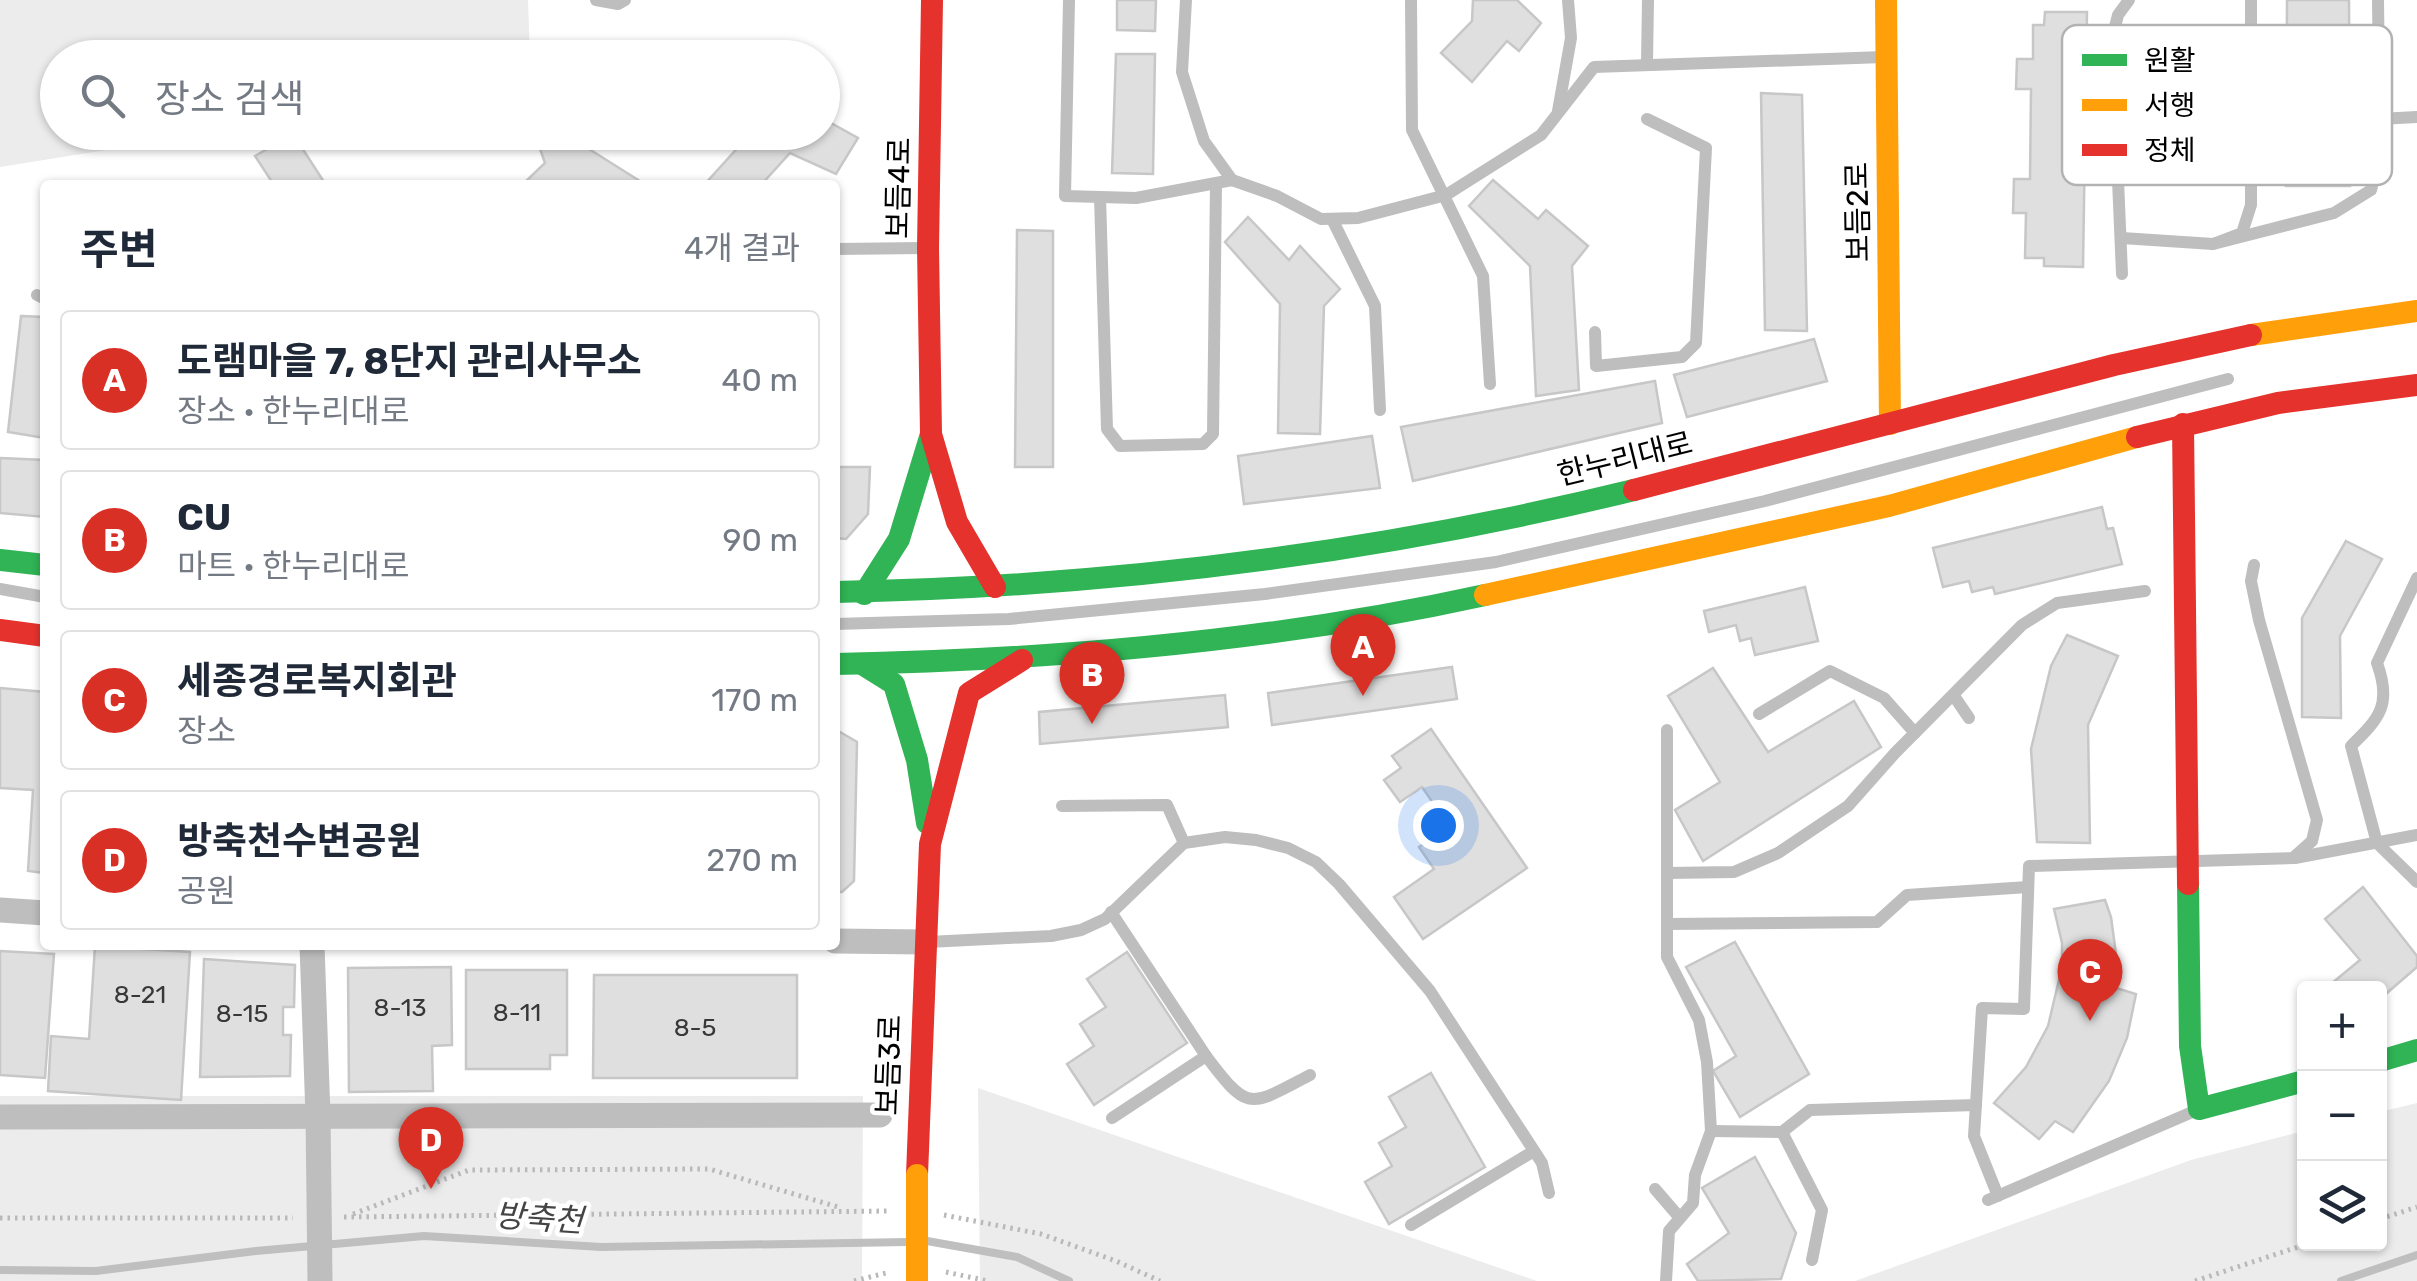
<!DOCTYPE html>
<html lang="ko">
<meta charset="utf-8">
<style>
body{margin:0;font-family:Rubik,"Noto Sans KR",sans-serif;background:#f2f2f3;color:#1f2937}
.controls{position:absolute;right:30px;bottom:30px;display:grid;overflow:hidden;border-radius:10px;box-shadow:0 2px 8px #0004}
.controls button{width:90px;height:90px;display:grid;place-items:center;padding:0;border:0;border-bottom:2px solid #e0e1e3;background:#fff;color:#1f2937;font:50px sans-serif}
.you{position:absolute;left:1438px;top:825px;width:35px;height:35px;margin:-25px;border:8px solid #fff;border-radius:50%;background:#1a73e8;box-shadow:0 0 0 15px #1a73e833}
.badge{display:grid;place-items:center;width:65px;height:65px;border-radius:50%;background:#d93025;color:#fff;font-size:32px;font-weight:700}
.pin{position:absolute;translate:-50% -82px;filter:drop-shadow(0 2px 5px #0008)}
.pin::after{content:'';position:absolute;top:52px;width:35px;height:30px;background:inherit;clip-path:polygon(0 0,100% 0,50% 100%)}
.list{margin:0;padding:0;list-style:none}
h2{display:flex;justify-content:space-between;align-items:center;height:130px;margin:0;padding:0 40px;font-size:42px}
h2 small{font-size:32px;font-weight:400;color:#747a83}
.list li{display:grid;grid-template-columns:65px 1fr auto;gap:30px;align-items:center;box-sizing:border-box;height:140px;margin:0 20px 20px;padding:0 20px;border:2px solid #e0e1e3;border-radius:10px}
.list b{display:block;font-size:38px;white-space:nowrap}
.list p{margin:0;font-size:32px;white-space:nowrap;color:#747a83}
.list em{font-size:32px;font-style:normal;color:#747a83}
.icon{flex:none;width:55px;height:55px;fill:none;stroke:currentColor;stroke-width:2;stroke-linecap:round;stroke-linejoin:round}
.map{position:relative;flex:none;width:2417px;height:1281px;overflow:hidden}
.search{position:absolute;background:#fff;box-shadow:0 2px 8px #0004;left:40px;top:40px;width:800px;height:110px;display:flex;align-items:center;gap:25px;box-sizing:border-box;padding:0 35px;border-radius:55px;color:#747a83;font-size:38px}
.panel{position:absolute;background:#fff;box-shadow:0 2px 8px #0004;left:40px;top:180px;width:800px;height:770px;border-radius:10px}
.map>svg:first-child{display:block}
.green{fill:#ececec}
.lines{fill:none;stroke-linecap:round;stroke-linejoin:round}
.stream{stroke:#bfbfbf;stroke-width:8}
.building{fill:#dfdfdf;stroke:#c7c7c7;stroke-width:2.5}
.path{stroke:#b9b9b9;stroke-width:5;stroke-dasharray:2.5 5;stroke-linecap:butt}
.lane{stroke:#bebebe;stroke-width:12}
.street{stroke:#bebebe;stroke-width:25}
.fast{stroke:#30b455;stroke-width:22}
.slow{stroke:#ff9f0a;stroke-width:22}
.jam{stroke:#e5322d;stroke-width:22}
.street-bridge{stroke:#bebebe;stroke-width:25}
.slow-bridge{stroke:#ff9f0a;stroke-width:22}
.labels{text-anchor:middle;stroke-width:9;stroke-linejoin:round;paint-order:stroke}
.number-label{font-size:25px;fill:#383838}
.street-label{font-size:30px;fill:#000;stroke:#fff}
.water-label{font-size:32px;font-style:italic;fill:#444;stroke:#fff}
.key{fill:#fff;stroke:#b2b2b2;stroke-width:2.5}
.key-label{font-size:28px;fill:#000}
</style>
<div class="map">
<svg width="2417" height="1281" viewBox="0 0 2417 1281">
<rect width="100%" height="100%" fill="#fff"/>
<g class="green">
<polygon points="0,0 528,0 530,57 58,58 58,132 212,133 0,167"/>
<polygon points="978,1088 1537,1281 980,1281"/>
<polygon points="0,1096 863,1096 862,1281 0,1281"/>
<polygon points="2417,1103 2417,1281 1855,1281 2191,1160 2304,1131 2304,1244 2380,1244 2380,1112"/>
</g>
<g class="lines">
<g class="stream">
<polyline points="927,1241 1017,1257 1069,1281"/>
<polyline points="0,1270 96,1271 256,1251 424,1236 601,1247 908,1242"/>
<polyline points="2341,1281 2417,1255"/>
</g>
</g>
<g class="building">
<polygon points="1117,0 1156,0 1155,31 1117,30"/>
<polygon points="1473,0 1517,0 1541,23 1519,51 1507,41 1472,82 1441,53 1472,21"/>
<polygon points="2287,0 2349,0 2350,186 2286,186"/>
<polygon points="2045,12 2087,12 2083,267 2044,266 2044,258 2025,258 2026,213 2013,213 2014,179 2030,179 2031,89 2016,89 2017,59 2033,59 2033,25 2044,25"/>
<polygon points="1116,54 1155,54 1153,174 1112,173"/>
<polygon points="1761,93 1802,95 1807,331 1765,330"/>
<polygon points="822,118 858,138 836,174 790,153 761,185 704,185 752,132 822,132"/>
<polygon points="534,132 583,132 589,149 643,183 522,185 545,163"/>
<polygon points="293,134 326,185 274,185 255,156"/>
<polygon points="1493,180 1538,219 1546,210 1588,246 1572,266 1579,390 1536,396 1530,266 1469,206"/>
<polygon points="1248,217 1289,260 1300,246 1340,289 1324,306 1320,434 1278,433 1280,304 1225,242"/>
<polygon points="1017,230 1053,231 1053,467 1015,467"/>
<polygon points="21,316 45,317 45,438 8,432"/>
<polygon points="1814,339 1827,381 1687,417 1674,375"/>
<polygon points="1655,381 1662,423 1413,481 1401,427"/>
<polygon points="1372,436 1380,488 1244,504 1238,456"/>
<polygon points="0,458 45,460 45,517 0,513"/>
<polygon points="835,467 870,467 868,514 846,539 835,538"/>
<polygon points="2102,507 2107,529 2113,528 2122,564 1995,594 1993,587 1972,592 1969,581 1943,587 1933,548"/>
<polygon points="2346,541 2382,559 2340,636 2341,718 2302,717 2302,618"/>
<polygon points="1805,587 1818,641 1755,655 1751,638 1740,641 1736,625 1709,632 1704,611"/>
<polygon points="2067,635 2118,656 2088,725 2090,843 2037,842 2031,749 2051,666"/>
<polygon points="1452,667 1457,699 1272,725 1268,693"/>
<polygon points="1713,668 1768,752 1854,701 1881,747 1703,861 1675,810 1720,782 1668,696"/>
<polygon points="0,688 45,692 45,873 28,871 33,790 0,788"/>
<polygon points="1225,695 1228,727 1040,744 1039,712"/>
<polygon points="835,729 857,742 854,881 842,892 835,892"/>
<polygon points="1431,729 1527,868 1423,939 1394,897 1434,869 1419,847 1449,826 1422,787 1400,802 1384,780 1401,768 1392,756"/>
<polygon points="2363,887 2417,956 2417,967 2380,999 2380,988 2326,988 2360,960 2325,919"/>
<polygon points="2105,900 2111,917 2116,954 2113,987 2136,994 2127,1038 2109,1081 2073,1132 2055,1121 2039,1139 1994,1103 2026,1067 2048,1026 2062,967 2062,943 2054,909"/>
<polygon points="1735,942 1809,1074 1740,1117 1713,1071 1736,1056 1686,967"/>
<polygon points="95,946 190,952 181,1100 48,1091 51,1036 89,1039"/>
<polygon points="0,951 54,954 45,1078 0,1075"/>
<polygon points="1127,952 1187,1043 1094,1105 1067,1064 1094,1046 1080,1024 1106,1007 1087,979"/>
<polygon points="204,959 295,965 294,1007 283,1007 283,1035 291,1035 290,1076 200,1077"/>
<polygon points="451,967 452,1045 432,1046 433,1091 349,1092 348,968"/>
<polygon points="466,970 567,970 567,1055 550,1055 550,1069 466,1069"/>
<polygon points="594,975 797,975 797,1078 593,1078"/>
<polygon points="1431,1073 1485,1167 1389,1224 1365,1182 1392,1166 1379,1143 1406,1127 1389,1097"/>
<polygon points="1755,1157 1796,1233 1781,1279 1698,1281 1687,1264 1729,1233 1702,1188"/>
</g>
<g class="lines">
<g class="path">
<polyline points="353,1214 469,1170 709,1169 838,1207"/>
<polyline points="944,1215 1041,1234 1116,1261 1160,1281"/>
<polyline points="344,1217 888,1211"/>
<polyline points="0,1218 293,1218"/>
<polyline points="2380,1219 2417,1207"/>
<polyline points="946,1272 988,1281"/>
<polyline points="854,1281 890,1272"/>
<polyline points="2195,1281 2307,1244"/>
</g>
<g class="lane">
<polyline points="596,0 618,4 625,0"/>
<polyline points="1069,0 1065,196 1136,198 1232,180 1277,196 1321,219 1358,218 1446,195 1541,135 1594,67 1884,57"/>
<polyline points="1186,0 1182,72 1204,141 1232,180"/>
<polyline points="1411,0 1412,130 1483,276 1490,384"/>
<polyline points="1647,63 1648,0"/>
<polyline points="1558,111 1571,38 1568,0"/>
<polyline points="2379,119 2417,117"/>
<polyline points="1100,197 1107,429 1120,446 1203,444 1213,434 1216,184"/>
<polyline points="1332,219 1375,306 1380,410"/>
<polyline points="2122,238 2213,244 2242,233 2251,205 2251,0"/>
<polyline points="2213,244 2334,213 2371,190 2380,155 2378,0"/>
<polyline points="835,249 925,248"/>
<polyline points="2122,274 2112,39 2118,15 2129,0"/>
<polyline points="37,295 45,299"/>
<polyline points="1595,332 1596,366 1682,357 1696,343 1706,148 1647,119"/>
<path d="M 2417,578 L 2377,663 C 2392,704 2380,718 2351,746 L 2377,843 L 2417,882"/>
<polyline points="0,589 45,597"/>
<polyline points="835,624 1009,619 1265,594 1496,562 1765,501 2228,379"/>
<polyline points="1954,696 1969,718"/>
<polyline points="1759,714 1830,671 1884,698 1915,733"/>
<polyline points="1062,806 1167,805 1184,843"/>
<polyline points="2295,858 2417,835"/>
<polyline points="1668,873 1734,872 1778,853 1848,806 1895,753 2022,625 2057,603 2145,591"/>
<polyline points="1111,912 1206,1056 1112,1118"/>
<polyline points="1667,924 1877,922 1907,895 2028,887"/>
<polyline points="928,942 1051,936 1081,930 1105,919 1184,843 1225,837 1256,840 1288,848 1316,862 1339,884 1430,991 1542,1163 1549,1193"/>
<path d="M 1206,1056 C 1249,1113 1249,1107 1310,1075"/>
<polyline points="1711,1131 1782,1132 1810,1110 1976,1105"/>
<polyline points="1782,1132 1822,1210 1812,1260"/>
<polyline points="1655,1189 1680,1218"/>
<polyline points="1998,1196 1974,1136 1982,1008 2024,1009 2029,866 2293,858 2312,841 2317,820 2259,620 2251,581 2254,565"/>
<polyline points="1988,1200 2197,1110"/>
<polyline points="1411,1225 1534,1151"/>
<polyline points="1666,1281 1669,1231 1693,1203 1695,1175 1711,1131 1707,1062 1699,1020 1667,957 1667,730"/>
</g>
<g class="street">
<polyline points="0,910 45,913"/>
<polyline points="835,941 925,942"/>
<polyline points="312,945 318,1116"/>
<polyline points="0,1117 880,1115"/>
</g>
<g class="fast">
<polyline points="0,560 45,565"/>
<path d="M 835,592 C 1103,587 1373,554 1634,490"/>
<polyline points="864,594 899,539 931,434"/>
<path d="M 835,664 C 1053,660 1272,642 1485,595"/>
<polyline points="862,664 894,684 917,760 927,823"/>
<polyline points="2188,884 2190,1046 2199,1109 2304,1081"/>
<polyline points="2380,1061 2417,1050"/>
</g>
<g class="slow">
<polyline points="1886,0 1890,424"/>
<polyline points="2251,335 2417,311"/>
<polyline points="1485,595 1889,506 2137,437"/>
</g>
<g class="jam">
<polyline points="932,0 928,248 931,434 957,522 995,587"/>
<polyline points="2183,424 2188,884"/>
<polyline points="2137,437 2278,403 2417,385"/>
<polyline points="1634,490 2114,365 2251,335"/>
<polyline points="0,630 45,636"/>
<polyline points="917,1175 930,844 969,693 1022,660"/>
</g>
<polyline class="street-bridge" points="318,1116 320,1281"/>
<polyline class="slow-bridge" points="917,1175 917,1281"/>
</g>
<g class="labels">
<g class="number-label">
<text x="140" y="1003">8-21</text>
<text x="400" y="1016">8-13</text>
<text x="517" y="1021">8-11</text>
<text x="242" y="1022">8-15</text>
<text x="695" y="1036">8-5</text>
</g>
<g class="street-label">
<text transform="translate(899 188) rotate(-89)" y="10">보듬4로</text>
<text transform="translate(1858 212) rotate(-91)" y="10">보듬2로</text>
<text transform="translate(1625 459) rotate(-14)" y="10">한누리대로</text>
<text transform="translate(889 1065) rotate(-88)" y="10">보듬3로</text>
</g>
<g class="water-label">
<text transform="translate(539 1218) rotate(4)" y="11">방축천</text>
</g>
</g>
<rect x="2062" y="25" width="330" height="160" rx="15" class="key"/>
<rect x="2082" y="54" width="45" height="12" fill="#30b455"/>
<rect x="2082" y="99" width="45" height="12" fill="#ff9f0a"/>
<rect x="2082" y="144" width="45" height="12" fill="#e5322d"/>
<g class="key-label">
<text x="2144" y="70">원활</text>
<text x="2144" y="115">서행</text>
<text x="2144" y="160">정체</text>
</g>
</svg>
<div class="controls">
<button>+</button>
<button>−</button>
<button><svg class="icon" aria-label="layers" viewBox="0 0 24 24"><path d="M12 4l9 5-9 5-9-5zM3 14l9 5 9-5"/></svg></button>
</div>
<div class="you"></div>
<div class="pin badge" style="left:1363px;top:696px">A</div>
<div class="pin badge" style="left:1092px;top:724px">B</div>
<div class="pin badge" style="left:2090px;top:1021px">C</div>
<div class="pin badge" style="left:431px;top:1189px">D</div>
<div class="search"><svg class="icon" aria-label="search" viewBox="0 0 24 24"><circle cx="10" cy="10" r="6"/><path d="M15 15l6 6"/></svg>장소 검색</div>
<section class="panel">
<h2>주변<small>4개 결과</small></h2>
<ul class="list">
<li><span class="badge">A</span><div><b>도램마을 7, 8단지 관리사무소</b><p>장소 · 한누리대로</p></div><em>40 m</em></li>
<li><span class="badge">B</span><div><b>CU</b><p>마트 · 한누리대로</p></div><em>90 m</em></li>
<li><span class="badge">C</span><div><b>세종경로복지회관</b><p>장소</p></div><em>170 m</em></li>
<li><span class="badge">D</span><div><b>방축천수변공원</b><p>공원</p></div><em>270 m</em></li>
</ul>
</section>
</div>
